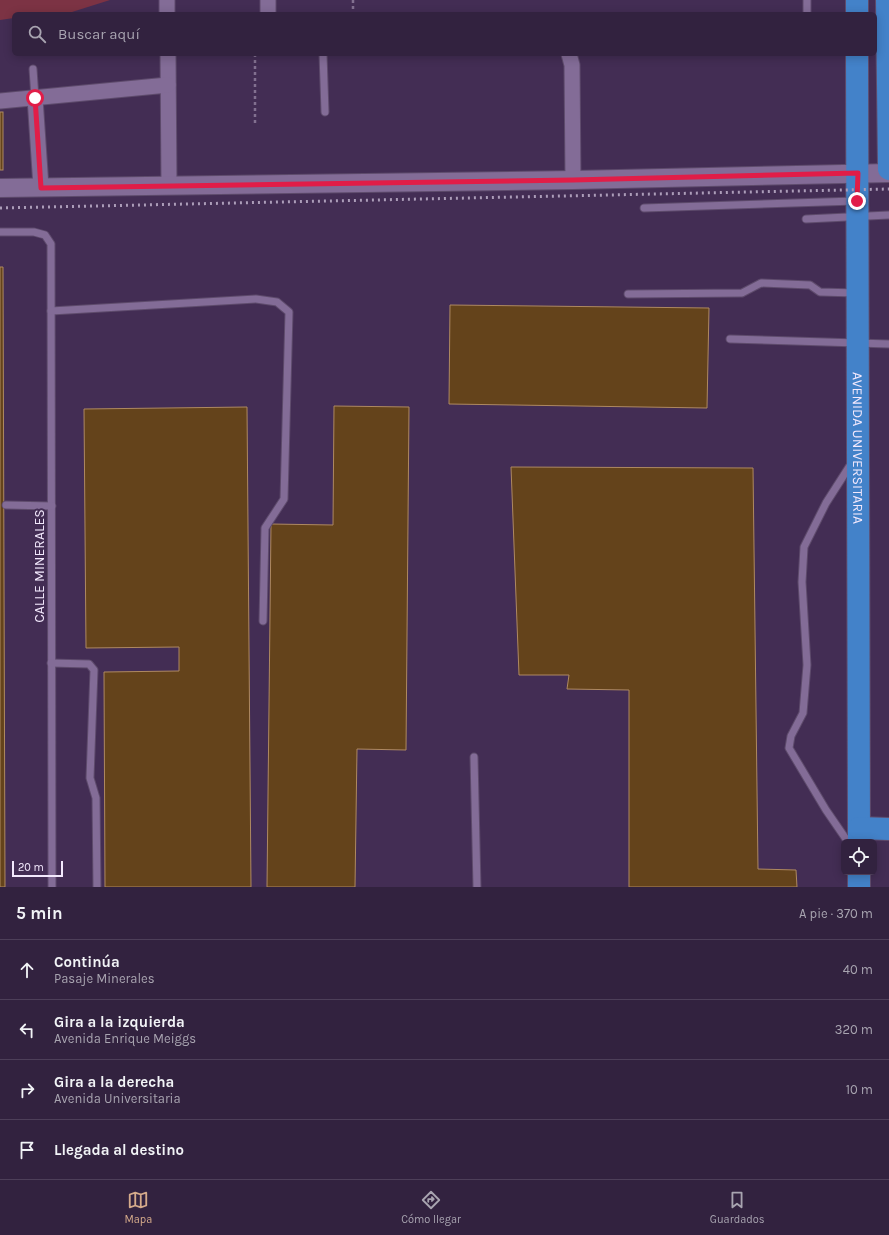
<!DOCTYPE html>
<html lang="es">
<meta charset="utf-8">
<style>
body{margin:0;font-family:Karla,sans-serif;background:#3a2a46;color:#f1f3f6}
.controls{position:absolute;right:12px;bottom:12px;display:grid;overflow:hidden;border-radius:6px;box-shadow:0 2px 10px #0003}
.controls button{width:36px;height:36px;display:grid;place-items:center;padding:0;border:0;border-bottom:1px solid #4d3f59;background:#32223f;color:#f1f3f6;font:20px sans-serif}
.scale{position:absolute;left:12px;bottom:10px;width:51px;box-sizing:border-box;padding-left:4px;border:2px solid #f3e9fd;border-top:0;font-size:11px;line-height:14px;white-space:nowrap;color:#f3e9fd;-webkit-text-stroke:3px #432d54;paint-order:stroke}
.stop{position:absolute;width:12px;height:12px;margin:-9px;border:3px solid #e11d48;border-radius:50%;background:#fff}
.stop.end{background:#e11d48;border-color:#fff;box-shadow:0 1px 4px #0008}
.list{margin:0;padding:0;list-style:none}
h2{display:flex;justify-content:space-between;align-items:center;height:52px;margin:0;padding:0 16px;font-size:17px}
h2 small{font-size:13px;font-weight:400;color:#a8a4b0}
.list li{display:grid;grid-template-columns:26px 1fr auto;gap:12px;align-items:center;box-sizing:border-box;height:60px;padding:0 16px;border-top:1px solid #4d3f59}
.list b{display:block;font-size:15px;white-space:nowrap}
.list p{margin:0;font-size:13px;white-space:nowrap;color:#a8a4b0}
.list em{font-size:13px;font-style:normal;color:#a8a4b0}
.icon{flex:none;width:22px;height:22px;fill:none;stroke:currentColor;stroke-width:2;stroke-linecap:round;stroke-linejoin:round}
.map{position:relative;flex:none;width:889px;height:887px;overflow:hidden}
.search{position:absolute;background:#32223f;box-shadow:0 2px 10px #0003;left:12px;right:12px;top:12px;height:44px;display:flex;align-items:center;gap:10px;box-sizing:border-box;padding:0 14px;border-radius:6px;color:#a8a4b0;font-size:15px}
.sheet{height:292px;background:#32223f}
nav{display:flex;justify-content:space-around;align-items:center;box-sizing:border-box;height:56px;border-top:1px solid #4d3f59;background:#32223f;font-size:11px;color:#a8a4b0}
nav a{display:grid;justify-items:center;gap:2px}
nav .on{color:#d6ab8b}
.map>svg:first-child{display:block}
.garden{fill:#7c3344}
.building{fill:#64431b;stroke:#ae8961}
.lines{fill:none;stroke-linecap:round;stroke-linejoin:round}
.service-casing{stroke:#5e4b6c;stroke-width:9}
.minor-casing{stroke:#5e4b6c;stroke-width:17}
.tertiary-casing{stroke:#5e4b6c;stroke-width:20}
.primary-casing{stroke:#5e4b6c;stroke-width:24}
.path{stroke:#827090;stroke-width:2.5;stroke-dasharray:3 3;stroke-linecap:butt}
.service{stroke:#836c97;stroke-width:7}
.minor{stroke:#836c97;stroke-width:15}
.tertiary{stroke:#836c97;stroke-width:18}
.primary{stroke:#4382c9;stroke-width:22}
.rail{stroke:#ac9db9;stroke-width:3;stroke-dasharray:2 4;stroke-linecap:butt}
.route{stroke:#e11d48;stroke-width:5}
.labels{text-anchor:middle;stroke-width:4;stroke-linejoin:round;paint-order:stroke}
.street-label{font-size:14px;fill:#f3e9fd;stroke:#432d54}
</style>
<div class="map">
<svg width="889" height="887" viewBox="0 0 889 887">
<rect width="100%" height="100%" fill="#432d54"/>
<polygon class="garden" points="0,0 110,0 72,12 54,14 14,14 14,18 0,20"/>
<g class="building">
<rect x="0" y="112" width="3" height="58"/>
<polygon points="0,267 3,267 5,887 0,887"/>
<polygon points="450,305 709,308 707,408 449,404"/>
<polygon points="334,406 409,407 406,750 357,749 355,887 267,887 271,524 333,525"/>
<polygon points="247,407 251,887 105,887 104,672 179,671 179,647 86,648 84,409"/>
<polygon points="511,467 753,468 758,869 796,870 797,887 629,887 629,690 567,689 569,675 519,675"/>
</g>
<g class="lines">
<defs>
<g id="service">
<polyline points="807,0 807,14"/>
<polyline points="323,54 325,112"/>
<polyline points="33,69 35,98"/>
<polyline points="644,208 855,201"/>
<polyline points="806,219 889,215"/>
<polyline points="0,232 34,232 45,235 51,244 52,887"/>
<polyline points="628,294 742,293 761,283 810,285 820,292 856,293"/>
<polyline points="51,311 256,299 277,302 289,312 284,499 265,528 263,621"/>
<polyline points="730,339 889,344"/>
<polyline points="6,505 52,506"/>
<polyline points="51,663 89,664 94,670 90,778 96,798 97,887"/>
<polyline points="474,757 477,887"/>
<polyline points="848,842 826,810 789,748 791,736 803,713 807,665 802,582 804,547 826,503 851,464"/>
</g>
<g id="minor">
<polyline points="167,0 167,14"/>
<polyline points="268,14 268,0"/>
<polyline points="168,54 169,185"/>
<polyline points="569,54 572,65 573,180"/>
<polyline points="35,98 41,187"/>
<polyline points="0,101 168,85"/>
</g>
<polyline id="tertiary" points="0,188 573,180 889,173"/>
<g id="primary">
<polyline points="857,0 857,14"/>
<polyline points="887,0 889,169"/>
<path id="s1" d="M 857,54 L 859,842"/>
<polyline points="859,828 889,829"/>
<polyline points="859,872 859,887"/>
</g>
</defs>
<use href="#service" class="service-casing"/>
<use href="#minor" class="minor-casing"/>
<use href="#tertiary" class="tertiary-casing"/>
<use href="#primary" class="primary-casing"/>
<g class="path">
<polyline points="353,0 353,14"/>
<polyline points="255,54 255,123"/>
</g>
<use href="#service" class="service"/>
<use href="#minor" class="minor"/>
<use href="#tertiary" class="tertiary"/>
<use href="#primary" class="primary"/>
<polyline class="rail" points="0,208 889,189"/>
</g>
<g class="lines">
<polyline class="route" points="35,98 41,188 573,180 858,173 857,201"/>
</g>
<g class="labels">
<g class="street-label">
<text dy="5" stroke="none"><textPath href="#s1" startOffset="394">AVENIDA UNIVERSITARIA</textPath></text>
<text transform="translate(39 566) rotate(-90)" y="5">CALLE MINERALES</text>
</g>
</g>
</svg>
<div class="controls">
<button><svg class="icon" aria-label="locate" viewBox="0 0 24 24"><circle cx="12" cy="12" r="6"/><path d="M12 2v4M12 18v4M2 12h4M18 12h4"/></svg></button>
</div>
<div class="scale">20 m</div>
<div class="stop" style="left:35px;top:98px"></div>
<div class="stop end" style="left:857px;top:201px"></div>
<div class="search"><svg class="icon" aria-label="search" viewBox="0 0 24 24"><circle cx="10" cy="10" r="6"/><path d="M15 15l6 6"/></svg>Buscar aquí</div>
</div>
<section class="sheet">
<h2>5 min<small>A pie · 370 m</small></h2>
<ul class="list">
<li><svg class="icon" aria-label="ahead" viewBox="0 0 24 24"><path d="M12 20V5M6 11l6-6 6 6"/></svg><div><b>Continúa</b><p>Pasaje Minerales</p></div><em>40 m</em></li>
<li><svg class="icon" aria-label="left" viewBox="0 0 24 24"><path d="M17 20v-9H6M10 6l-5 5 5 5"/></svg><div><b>Gira a la izquierda</b><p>Avenida Enrique Meiggs</p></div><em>320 m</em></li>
<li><svg class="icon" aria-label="right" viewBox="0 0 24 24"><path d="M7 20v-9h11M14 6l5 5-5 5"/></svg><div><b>Gira a la derecha</b><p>Avenida Universitaria</p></div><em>10 m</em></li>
<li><svg class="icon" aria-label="arrive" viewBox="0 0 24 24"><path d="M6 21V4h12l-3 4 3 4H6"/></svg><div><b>Llegada al destino</b></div></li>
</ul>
</section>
<nav>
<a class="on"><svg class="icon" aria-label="map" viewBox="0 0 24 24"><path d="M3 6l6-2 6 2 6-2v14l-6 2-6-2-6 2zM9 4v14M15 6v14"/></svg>Mapa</a>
<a><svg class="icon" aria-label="directions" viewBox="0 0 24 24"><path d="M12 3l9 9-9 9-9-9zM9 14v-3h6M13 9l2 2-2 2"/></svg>Cómo llegar</a>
<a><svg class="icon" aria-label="saved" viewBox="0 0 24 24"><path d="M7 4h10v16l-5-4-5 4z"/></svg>Guardados</a>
</nav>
